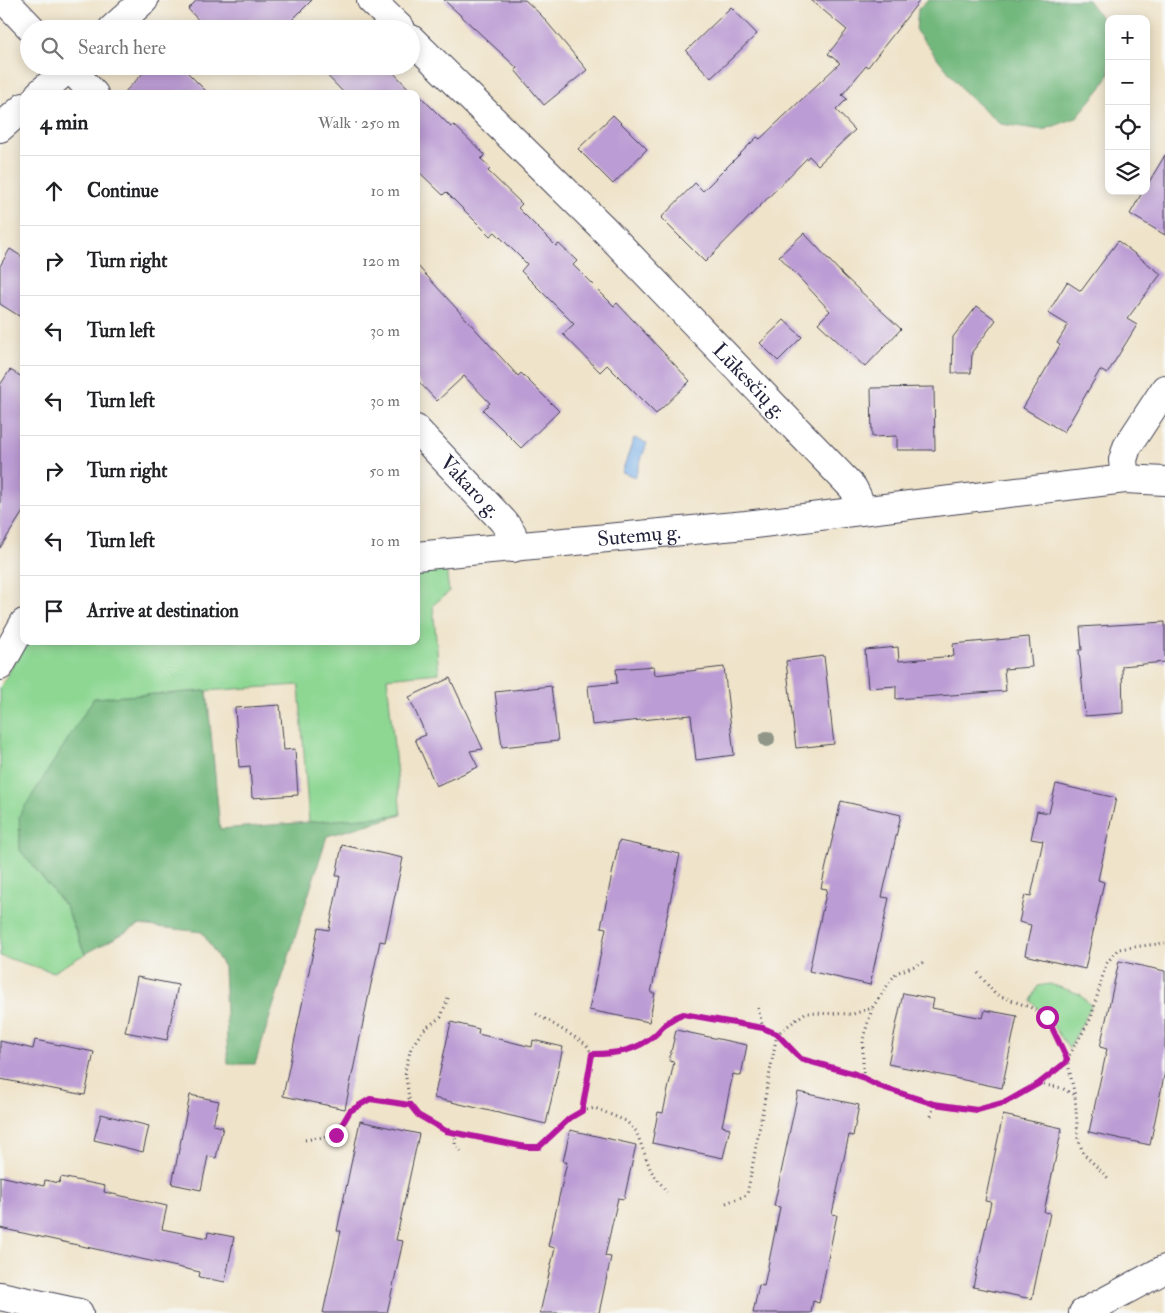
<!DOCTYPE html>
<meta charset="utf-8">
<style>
body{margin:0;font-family:"IM FELL Double Pica",serif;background:#f6f6f6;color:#202124}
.controls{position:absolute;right:15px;top:15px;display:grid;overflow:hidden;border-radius:10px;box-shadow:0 2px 12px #0003}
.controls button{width:45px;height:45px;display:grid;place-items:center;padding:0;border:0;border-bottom:1px solid #e0e0e0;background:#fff;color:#202124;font:25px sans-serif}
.stop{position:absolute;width:15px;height:15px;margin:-11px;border:4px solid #b5179e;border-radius:50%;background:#fff}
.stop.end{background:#b5179e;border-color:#fff;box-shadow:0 1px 5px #0008}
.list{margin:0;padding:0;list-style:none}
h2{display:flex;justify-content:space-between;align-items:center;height:65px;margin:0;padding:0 20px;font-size:21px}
h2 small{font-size:16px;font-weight:400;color:#757577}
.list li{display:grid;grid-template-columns:32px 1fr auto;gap:15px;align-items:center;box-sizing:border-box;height:70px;padding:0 20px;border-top:1px solid #e0e0e0}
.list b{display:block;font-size:19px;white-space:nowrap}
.list em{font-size:16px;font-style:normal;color:#757577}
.icon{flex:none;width:28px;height:28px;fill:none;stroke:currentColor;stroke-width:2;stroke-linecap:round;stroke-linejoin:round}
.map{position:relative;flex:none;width:1165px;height:1313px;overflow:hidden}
.search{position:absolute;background:#fff;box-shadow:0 2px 12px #0003;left:20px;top:20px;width:400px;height:55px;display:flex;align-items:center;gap:12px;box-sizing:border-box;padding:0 18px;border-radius:28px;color:#757577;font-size:19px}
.panel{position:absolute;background:#fff;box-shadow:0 2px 12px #0003;left:20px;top:90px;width:400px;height:555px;border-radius:10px}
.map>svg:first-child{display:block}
.green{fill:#8dd793;stroke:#587c67}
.forest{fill:#72b87d;stroke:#4a6d5c}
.water{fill:#7ab0e9;stroke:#4e6992}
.building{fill:#bc9cd4}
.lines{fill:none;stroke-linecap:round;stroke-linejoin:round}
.street-casing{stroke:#413f50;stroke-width:30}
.path{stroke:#413f50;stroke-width:3;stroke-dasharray:1 4;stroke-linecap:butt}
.street{stroke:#fff;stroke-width:28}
.tree{fill:#909789}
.route{stroke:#b5179e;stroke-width:6}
.labels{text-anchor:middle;stroke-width:4;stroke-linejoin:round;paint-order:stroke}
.street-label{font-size:21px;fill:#22223b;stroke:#f6f6f2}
</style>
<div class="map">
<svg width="1165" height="1313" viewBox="0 0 1165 1313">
<rect width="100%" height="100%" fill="#f6f6f2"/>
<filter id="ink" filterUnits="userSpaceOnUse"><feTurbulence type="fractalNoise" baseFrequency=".02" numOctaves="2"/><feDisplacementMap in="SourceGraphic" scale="10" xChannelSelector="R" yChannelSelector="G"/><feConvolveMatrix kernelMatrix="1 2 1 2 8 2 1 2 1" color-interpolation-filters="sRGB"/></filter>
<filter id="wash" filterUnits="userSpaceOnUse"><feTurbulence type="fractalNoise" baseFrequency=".0096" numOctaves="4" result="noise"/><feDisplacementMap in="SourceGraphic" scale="20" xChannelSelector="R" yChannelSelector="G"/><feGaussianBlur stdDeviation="1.12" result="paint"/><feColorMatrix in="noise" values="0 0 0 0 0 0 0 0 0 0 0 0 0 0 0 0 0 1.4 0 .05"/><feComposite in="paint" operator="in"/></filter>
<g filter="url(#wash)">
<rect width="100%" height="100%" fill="#efe3c9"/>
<g class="green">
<polygon points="446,568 449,592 433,605 439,673 387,678 401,815 309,823 299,685 94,698 20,850 66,907 85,954 53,972 0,956 0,688 26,641 416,641 416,570"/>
<polygon points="1050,984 1080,994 1091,1006 1069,1049 1047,1017 1031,1001 1038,986"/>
</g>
<g class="forest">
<polygon points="928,0 1088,0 1109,29 1109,75 1101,88 1076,118 1043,130 1001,124 966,94 916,31 918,9"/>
<polygon points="207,691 220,829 401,815 327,836 255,1064 228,1064 224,967 202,932 139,925 85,954 66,907 20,850 19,816 94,698"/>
</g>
<polygon class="water" points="634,438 647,443 635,477 622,472"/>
<g id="blocks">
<g class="building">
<polygon points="197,0 312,0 283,29 207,29 188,9"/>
<polygon points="444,0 525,0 541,15 587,70 544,105 515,70 517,68"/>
<polygon points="811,0 920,0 868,67 866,66 842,95 847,99 836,110 855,130 818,165 809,156 705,262 661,218 695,183 703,191 757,137 760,139 840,63 828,54 847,30"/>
<polygon points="731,7 757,34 711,78 686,51"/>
<polygon points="150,66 181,66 209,94 123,94"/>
<polygon points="318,66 387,66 414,94 345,94"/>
<polygon points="416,92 451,127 454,125 485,155 481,159 491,168 488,171 522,204 518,208 556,246 559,244 577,261 573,265 614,306 617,303 690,381 656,414 607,365 600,372 563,334 574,324 521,271 527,264 495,232 490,236 446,192 443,195 416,169"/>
<polygon points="613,115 647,149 613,184 578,149"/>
<polygon points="1165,155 1165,235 1130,214 1143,191 1146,191 1146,187"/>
<polygon points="804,233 843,275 901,329 865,367 818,323 830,311 779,256"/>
<polygon points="1118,241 1161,274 1127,319 1137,325 1107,374 1100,370 1064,432 1023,408 1060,345 1057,343 1068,325 1048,313 1067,282 1081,291"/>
<polygon points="10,249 24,258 24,319 0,304 0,266"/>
<polygon points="416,264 518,376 521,373 559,411 521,448 483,410 490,403 464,376 437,401 416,379"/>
<polygon points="977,306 996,320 972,352 971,373 952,373 953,337"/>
<polygon points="784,320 802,337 778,361 760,343"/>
<polygon points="10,370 24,378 24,510 0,548 0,385"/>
<polygon points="934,387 935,450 897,450 897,436 872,437 871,388"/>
<polygon points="1165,622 1165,662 1122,666 1123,713 1085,716 1079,650 1082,650 1080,627"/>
<polygon points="1029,637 1032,667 1004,669 1006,691 896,699 896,686 868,688 865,650 898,647 899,661 954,656 953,644"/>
<polygon points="824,656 834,744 796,748 786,661"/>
<polygon points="654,666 655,675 724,667 734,755 696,760 691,715 592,725 588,686 617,683 616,669"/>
<polygon points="450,678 483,749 470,751 478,767 436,786 415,739 426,735 409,697"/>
<polygon points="551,686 558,741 502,747 495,692"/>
<polygon points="280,705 284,750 295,749 298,795 252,798 250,766 239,767 235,708"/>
<polygon points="1056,784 1116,798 1098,880 1104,882 1085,969 1025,955 1031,925 1019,922 1025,895 1031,896 1043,841 1031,839 1037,811 1049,813"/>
<polygon points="841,801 901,815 882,897 889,898 870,985 809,971 827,889 821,888"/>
<polygon points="619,841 680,854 651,993 655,993 649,1022 589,1010 606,928 601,927"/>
<polygon points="342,845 403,858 385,942 380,941 345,1109 283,1096 318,928 329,930 340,876 336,876"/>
<polygon points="1119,961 1165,971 1165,1071 1150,1145 1089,1132 1107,1049 1100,1047"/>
<polygon points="137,977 178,985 167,1040 125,1032"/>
<polygon points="903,993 934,999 932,1008 983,1018 985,1010 1017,1016 1002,1088 888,1064"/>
<polygon points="451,1022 479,1029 478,1034 532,1047 533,1040 563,1047 546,1124 434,1098"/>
<polygon points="676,1030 747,1045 741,1076 733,1074 722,1126 730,1128 723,1158 652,1143 658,1112 663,1113 674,1062 669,1061"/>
<polygon points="35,1040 94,1052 85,1095 0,1079 0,1041 33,1049"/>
<polygon points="798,1092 859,1105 853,1136 849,1135 832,1214 837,1215 819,1303 813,1301 811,1313 753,1313 759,1285 764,1286 780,1207 774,1206"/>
<polygon points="190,1095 219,1101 213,1125 223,1127 216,1158 208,1156 201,1190 172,1184"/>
<polygon points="101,1114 149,1126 143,1152 94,1140"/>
<polygon points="1003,1115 1062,1128 1044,1212 1050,1213 1032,1299 973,1287 991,1202 985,1201"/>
<polygon points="360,1121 419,1134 396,1240 403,1241 387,1313 323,1313 341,1231 337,1231"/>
<polygon points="570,1130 636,1145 624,1199 618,1198 605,1256 611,1257 599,1313 540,1313 555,1248 548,1246 567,1162 563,1162"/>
<polygon points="0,1176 44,1186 45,1180 59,1183 61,1177 105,1186 104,1192 167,1206 162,1229 207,1238 208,1232 234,1237 225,1282 199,1277 200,1272 0,1228"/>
</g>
</g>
</g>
<g filter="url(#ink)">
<use href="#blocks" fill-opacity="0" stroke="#413f50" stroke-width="1"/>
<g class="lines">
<defs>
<g id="street">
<polyline points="4,0 32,29"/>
<polyline points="371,0 401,29"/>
<polyline points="112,29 144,0"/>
<path id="s1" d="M 411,39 L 603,228 L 853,488 L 858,498 L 860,511 L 1125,479 L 1165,481"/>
<polyline points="68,66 94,94"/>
<polyline points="39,94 71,66"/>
<polyline points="0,128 24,107"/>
<path id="s2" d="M 416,429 L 503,521 L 512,533 L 513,548"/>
<polyline points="1125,479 1123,460 1127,447 1165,389"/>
<path id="s3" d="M 416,556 L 746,525 L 860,511"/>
<polyline points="0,666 24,623"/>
<polyline points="0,1296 79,1313"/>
<polyline points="1083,1313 1165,1269"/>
</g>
</defs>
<use href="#street" class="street-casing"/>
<g class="path">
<polyline points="978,973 995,994 1032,1008 1047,1017 1067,1059 1075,1096 1078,1138 1083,1153 1109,1179"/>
<polyline points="448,998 441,1017 423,1030 411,1048 405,1071 410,1105 418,1115 447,1131 526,1147 539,1147 570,1118 582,1111 592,1054 586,1044 535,1013"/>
<polyline points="758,1008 763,1028 777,1034 801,1059 855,1073 879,1086 934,1104 977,1110 1006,1102 1038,1084 1065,1063 1091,1018 1106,964 1118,949 1165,943"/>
<path d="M 592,1054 C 616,1054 636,1051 655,1035 C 664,1026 670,1018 683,1014 L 763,1028"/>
<polyline points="863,1078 863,1039 872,1009"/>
<polyline points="1039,1084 1062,1088 1075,1096"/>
<polyline points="582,1111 595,1108 626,1121 636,1131 651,1171 667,1192"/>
<polyline points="931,1116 934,1104"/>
<polyline points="456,1133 455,1145 461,1151"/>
<polyline points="305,1140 336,1135 350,1111 371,1099 410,1105"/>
<polyline points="726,1203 747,1195 777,1034 805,1013 853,1014 872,1008 896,973 925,962"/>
</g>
<use href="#street" class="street"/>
</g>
<circle class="tree" cx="767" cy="739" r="8"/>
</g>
<g class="lines" filter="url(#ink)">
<path class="route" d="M 336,1135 L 350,1111 L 370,1099 L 410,1105 L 418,1115 L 446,1131 L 526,1147 L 539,1147 L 570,1118 L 582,1111 L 592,1054 C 616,1054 636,1051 655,1035 C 664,1026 670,1018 683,1014 L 763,1028 L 777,1034 L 801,1059 L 855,1074 L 879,1086 L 934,1104 L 977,1110 L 1006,1102 L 1038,1084 L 1065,1063 L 1067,1059 L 1047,1017"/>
</g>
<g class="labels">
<g class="street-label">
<text dy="7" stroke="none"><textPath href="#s1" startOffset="481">Lūkesčių g.</textPath></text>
<text dy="7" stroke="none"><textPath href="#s2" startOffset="79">Vakaro g.</textPath></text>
<text dy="7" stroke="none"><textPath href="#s3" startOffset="224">Sutemų g.</textPath></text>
</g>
</g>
</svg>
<div class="controls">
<button>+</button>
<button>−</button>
<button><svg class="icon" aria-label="locate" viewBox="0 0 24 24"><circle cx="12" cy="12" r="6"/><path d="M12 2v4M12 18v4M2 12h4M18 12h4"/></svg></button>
<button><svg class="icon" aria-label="layers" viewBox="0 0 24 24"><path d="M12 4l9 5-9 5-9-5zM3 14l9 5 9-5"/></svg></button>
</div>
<div class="stop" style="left:1047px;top:1017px"></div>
<div class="stop end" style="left:336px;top:1135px"></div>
<div class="search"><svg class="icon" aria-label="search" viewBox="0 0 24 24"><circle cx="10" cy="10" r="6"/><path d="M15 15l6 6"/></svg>Search here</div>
<section class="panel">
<h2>4 min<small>Walk · 250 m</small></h2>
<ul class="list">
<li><svg class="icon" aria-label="ahead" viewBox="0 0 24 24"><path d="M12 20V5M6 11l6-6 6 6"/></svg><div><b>Continue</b></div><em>10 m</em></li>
<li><svg class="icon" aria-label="right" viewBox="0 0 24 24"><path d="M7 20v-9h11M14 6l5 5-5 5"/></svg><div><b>Turn right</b></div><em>120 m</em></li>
<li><svg class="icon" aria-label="left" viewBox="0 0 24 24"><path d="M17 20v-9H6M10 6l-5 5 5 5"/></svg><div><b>Turn left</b></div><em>30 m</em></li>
<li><svg class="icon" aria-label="left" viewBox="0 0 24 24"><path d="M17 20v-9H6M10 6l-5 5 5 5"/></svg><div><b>Turn left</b></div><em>30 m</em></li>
<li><svg class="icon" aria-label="right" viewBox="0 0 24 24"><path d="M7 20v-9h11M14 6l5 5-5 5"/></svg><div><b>Turn right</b></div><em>50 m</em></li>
<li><svg class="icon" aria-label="left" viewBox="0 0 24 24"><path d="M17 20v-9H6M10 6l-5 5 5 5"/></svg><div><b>Turn left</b></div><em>10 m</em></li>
<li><svg class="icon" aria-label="arrive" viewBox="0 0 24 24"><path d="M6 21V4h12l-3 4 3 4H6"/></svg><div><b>Arrive at destination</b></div></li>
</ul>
</section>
</div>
